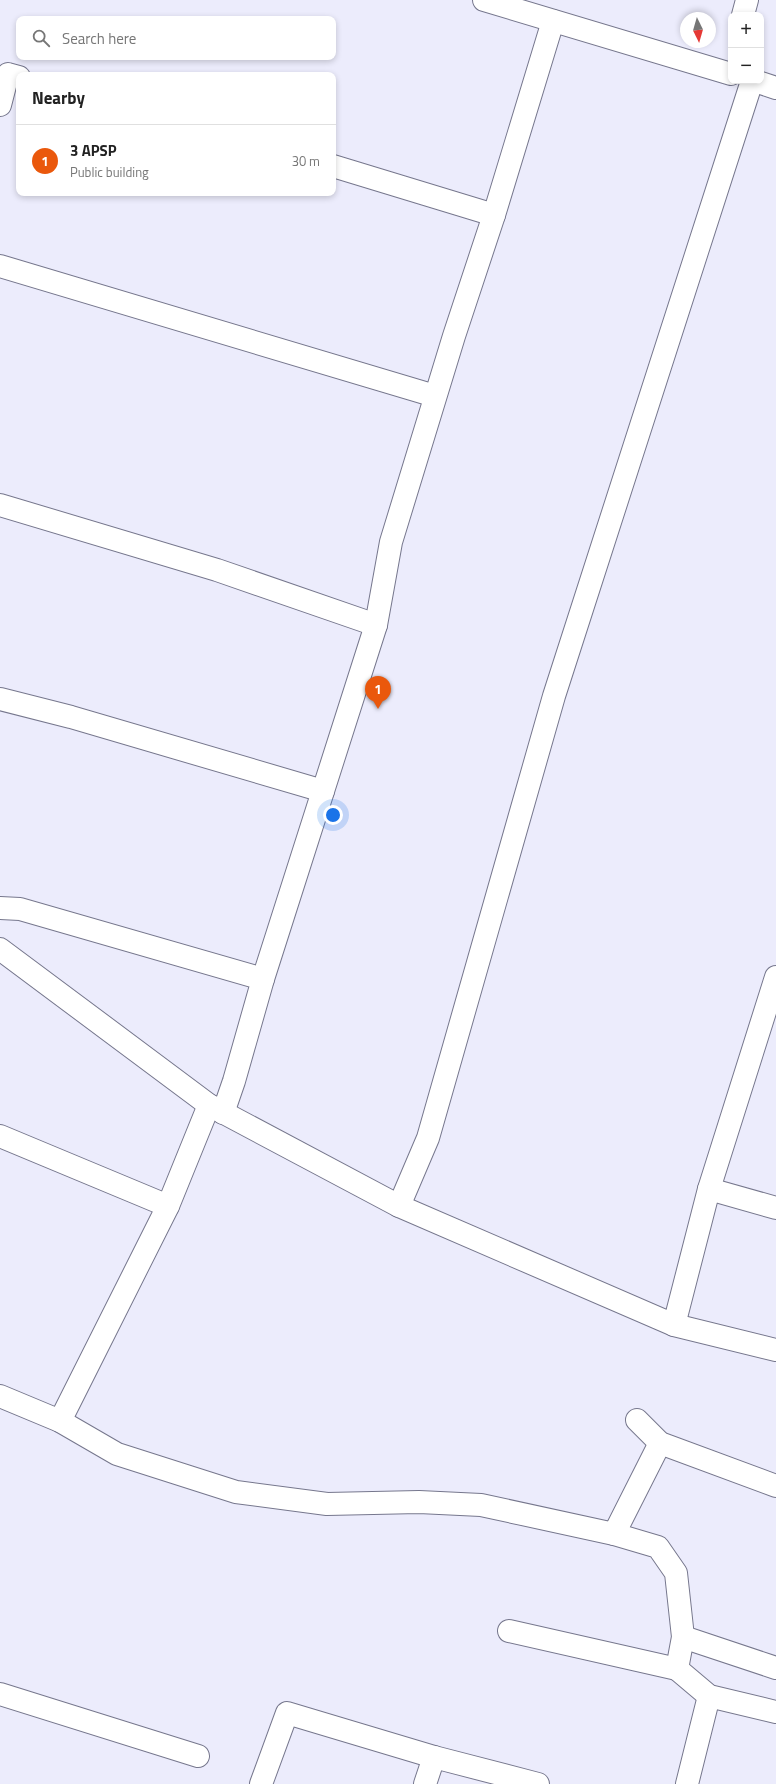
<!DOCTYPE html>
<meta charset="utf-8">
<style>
body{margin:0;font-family:"Titillium Web",sans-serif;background:#f6f6f6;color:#222}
.controls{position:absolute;right:12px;top:12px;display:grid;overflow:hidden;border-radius:8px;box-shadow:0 2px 6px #0003}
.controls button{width:36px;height:36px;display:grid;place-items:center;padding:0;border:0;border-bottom:1px solid #e0e0e0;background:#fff;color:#222;font:20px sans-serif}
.compass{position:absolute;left:680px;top:12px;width:36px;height:36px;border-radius:50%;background:#fff;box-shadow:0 2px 6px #0003;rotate:175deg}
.you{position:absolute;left:333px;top:815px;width:14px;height:14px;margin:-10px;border:3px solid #fff;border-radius:50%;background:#1a73e8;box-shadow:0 0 0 6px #1a73e833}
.badge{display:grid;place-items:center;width:26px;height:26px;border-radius:50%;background:#ea580c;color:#fff;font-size:13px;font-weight:700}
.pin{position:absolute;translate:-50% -33px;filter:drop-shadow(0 1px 2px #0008)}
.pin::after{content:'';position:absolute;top:21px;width:14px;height:12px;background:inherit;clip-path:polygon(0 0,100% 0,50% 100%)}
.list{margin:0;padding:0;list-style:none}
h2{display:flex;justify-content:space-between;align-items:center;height:52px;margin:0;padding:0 16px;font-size:17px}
h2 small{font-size:13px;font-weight:400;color:#767676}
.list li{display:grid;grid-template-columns:26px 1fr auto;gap:12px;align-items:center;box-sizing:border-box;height:72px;padding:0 16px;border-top:1px solid #e0e0e0}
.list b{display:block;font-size:15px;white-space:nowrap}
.list p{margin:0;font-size:13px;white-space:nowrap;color:#767676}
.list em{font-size:13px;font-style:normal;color:#767676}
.icon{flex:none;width:22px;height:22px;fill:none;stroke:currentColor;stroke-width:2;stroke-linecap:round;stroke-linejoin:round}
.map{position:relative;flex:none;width:776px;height:1784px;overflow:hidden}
.search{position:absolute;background:#fff;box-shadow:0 2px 6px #0003;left:16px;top:16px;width:320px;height:44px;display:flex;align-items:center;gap:10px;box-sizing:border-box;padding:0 14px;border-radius:8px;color:#767676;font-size:15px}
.panel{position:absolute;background:#fff;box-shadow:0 2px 6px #0003;left:16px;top:72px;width:320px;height:124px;border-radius:8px}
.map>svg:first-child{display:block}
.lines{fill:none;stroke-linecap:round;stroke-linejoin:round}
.minor-casing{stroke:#76778d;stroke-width:24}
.secondary-casing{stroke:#76778d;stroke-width:24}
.minor{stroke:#fff;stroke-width:22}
.secondary{stroke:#fff;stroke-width:22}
</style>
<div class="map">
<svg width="776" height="1784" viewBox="0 0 776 1784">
<rect width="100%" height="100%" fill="#ececfc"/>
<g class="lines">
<defs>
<g id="minor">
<polyline points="484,0 731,74"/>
<polyline points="743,15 747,0"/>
<polyline points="755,81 776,88"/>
<polyline points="0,105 8,74 19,77"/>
<polyline points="333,166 494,215"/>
<polyline points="0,266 435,396"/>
<polyline points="0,505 217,570 376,625"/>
<polyline points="0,699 71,717 323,791"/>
<polyline points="0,908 20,909 263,979 234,1081 223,1113"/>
<polyline points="0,949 209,1105 399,1206 674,1325 709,1189 776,977"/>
<polyline points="263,979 376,625 391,542 454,336 494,215 553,21"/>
<polyline points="0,1136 168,1206"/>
<polyline points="709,1189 776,1208"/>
<polyline points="399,1206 428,1138 554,696 752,81"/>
<polyline points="674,1325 776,1350"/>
<polyline points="637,1420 660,1443 776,1486"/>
<polyline points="60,1421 168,1206 209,1105"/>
<polyline points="614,1534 660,1443"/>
<polyline points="509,1631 677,1669"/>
<polyline points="683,1637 776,1668"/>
<polyline points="0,1694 198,1756"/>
<polyline points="261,1784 287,1713 434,1757 538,1784"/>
<polyline points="425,1784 434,1757"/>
<polyline points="687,1784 709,1696"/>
</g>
<polyline id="secondary" points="0,1396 60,1421 117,1454 236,1492 327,1504 419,1502 481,1505 614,1534 658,1547 676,1573 683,1637 677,1669 709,1696 776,1712"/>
</defs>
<use href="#minor" class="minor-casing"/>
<use href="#secondary" class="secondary-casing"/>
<use href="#minor" class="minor"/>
<use href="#secondary" class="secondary"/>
</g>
</svg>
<div class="controls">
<button>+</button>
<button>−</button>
</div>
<svg class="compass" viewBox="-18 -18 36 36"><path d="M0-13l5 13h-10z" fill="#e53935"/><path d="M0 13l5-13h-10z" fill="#767676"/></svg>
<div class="you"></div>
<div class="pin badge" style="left:378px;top:709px">1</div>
<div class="search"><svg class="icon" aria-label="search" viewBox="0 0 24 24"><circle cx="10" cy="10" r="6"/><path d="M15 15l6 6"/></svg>Search here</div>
<section class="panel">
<h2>Nearby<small></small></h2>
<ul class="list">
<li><span class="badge">1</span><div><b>3 APSP</b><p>Public building</p></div><em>30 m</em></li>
</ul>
</section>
</div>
